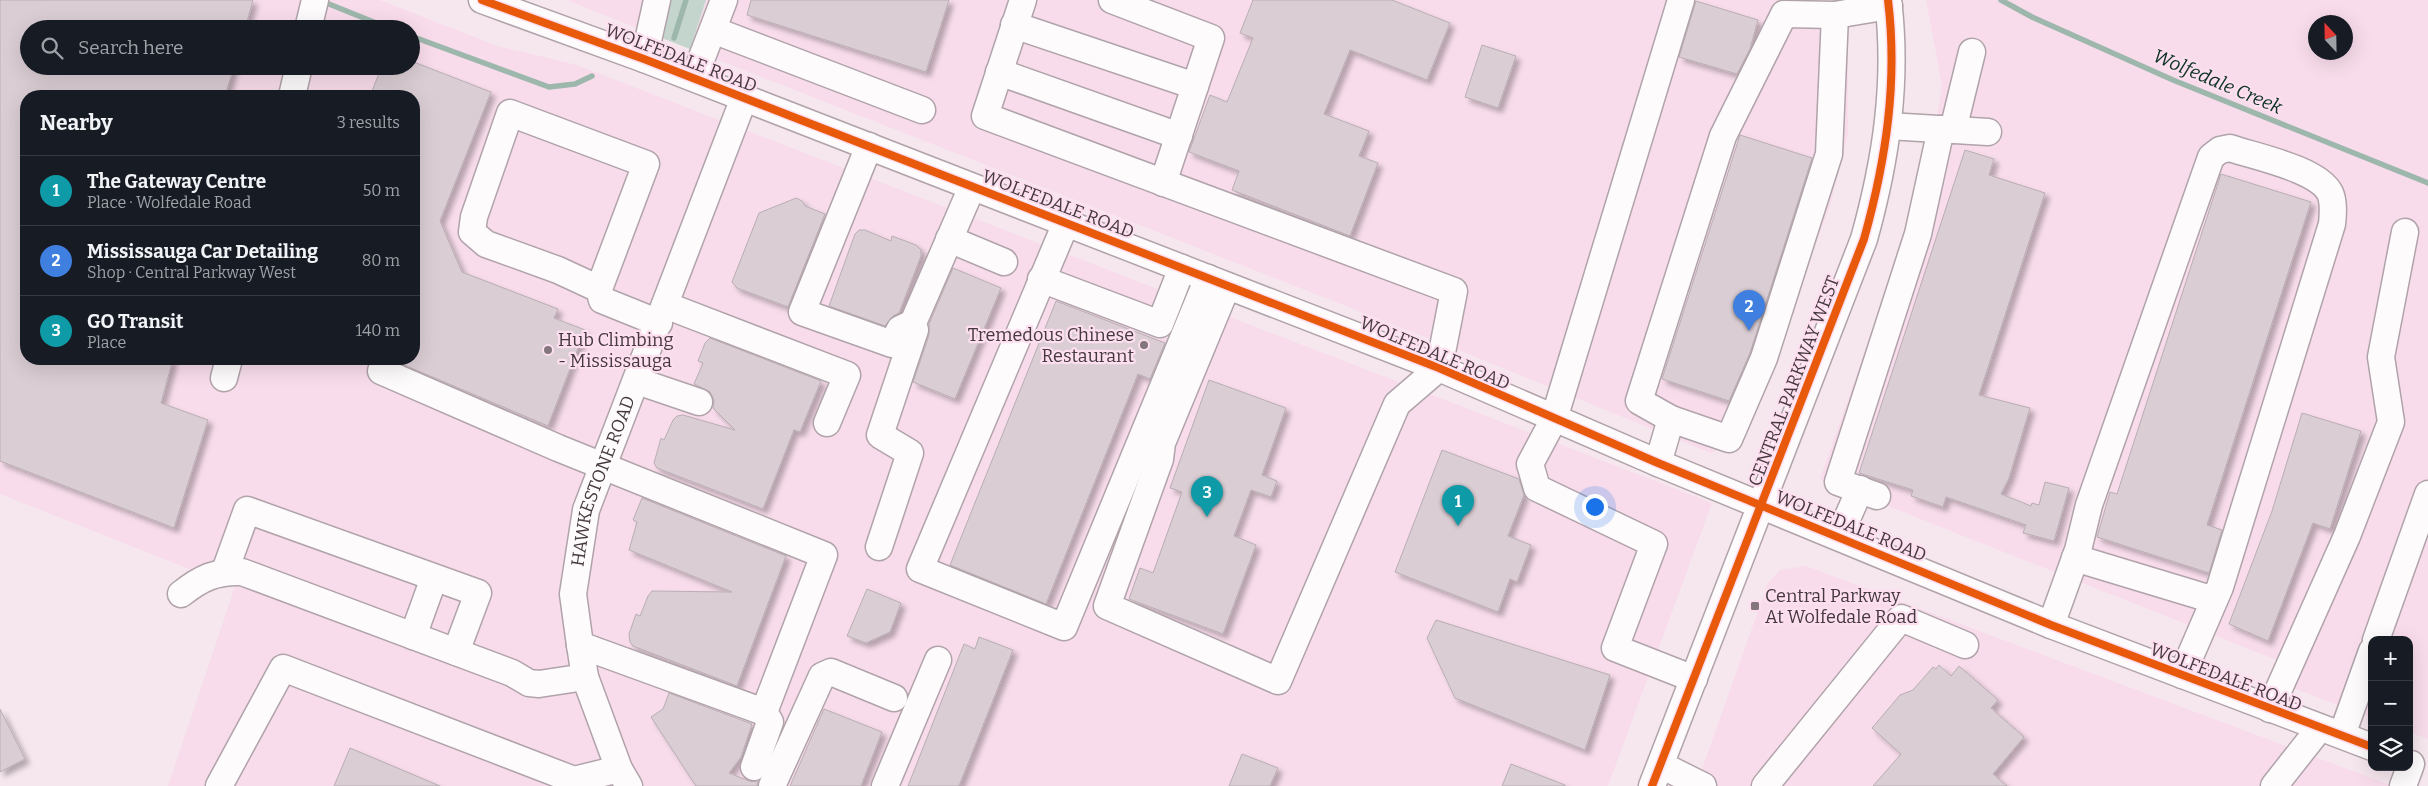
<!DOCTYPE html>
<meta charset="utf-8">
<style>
body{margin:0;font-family:Bitter,serif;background:#20242c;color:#f1f3f6}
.controls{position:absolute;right:15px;bottom:15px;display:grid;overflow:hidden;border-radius:10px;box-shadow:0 5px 20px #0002}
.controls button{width:45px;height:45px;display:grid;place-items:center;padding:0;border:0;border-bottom:1px solid #363941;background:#171b24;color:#f1f3f6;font:25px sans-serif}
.compass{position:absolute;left:2308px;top:15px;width:45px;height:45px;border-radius:50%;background:#171b24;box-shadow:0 5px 20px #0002;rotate:338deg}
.you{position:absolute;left:1594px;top:506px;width:18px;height:18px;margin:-12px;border:4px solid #fff;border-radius:50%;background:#1a73e8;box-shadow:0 0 0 8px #1a73e833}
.badge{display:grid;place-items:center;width:32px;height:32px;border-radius:50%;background:#7c3aed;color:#fff;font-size:16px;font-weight:700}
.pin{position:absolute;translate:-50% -41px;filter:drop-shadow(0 1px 2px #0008)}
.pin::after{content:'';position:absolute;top:26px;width:18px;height:15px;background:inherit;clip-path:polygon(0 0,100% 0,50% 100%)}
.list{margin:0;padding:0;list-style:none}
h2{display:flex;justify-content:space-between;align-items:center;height:65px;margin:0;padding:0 20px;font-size:21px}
h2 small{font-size:16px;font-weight:400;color:#9ea1a6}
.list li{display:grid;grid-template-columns:32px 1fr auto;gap:15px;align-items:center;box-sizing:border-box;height:70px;padding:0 20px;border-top:1px solid #363941}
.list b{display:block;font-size:19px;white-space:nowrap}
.list p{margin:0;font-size:16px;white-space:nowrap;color:#9ea1a6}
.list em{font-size:16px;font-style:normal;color:#9ea1a6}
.icon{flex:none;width:28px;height:28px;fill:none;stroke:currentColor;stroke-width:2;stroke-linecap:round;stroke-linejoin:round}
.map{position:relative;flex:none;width:2428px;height:786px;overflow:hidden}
.search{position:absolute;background:#171b24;box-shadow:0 5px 20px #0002;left:20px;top:20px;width:400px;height:55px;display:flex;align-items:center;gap:12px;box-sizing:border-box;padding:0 18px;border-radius:28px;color:#9ea1a6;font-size:19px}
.panel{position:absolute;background:#171b24;box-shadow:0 5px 20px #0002;left:20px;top:90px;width:400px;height:275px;border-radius:20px}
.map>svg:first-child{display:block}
.built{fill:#f8dceb;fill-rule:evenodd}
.forest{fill:#c4d5cd}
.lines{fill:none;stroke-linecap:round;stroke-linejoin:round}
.stream{stroke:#9eb7ac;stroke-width:5.5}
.building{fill:#dacdd4;stroke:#b9adb3;filter:url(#shadow)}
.minor-casing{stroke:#b0a3aa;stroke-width:29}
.minor{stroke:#fefbfc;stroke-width:26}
.cycleway-casing{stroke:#fddfef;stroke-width:11}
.cycleway{stroke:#e8590c;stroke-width:8}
.poi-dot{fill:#83767c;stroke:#fddfef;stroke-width:2}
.labels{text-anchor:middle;stroke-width:4.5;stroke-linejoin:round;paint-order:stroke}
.street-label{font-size:18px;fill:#45393f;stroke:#fddfef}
.poi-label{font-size:18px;fill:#45393f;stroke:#fddfef;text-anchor:start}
.water-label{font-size:19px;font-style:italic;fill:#0b3123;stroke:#fddfef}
</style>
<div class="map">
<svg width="2428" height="786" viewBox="0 0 2428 786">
<defs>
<filter id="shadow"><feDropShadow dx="4.5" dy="4.5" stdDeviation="2.5" flood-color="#0004"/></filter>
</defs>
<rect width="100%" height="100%" fill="#f6e6ee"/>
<g class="built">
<path d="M 0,0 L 380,0 L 497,46 L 577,65 L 1712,503 L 1608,786 L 168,786 L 235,587 L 0,494 ZM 29,29 L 411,29 L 411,66 L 29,66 ZM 26,96 L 414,96 L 414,359 L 26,359 Z"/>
<polygon points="567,0 665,0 654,35"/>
<polygon points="706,0 1844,0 1848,33 1848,134 1830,206 1739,439 1711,453 1456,349 690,49"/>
<path d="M 1926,0 L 2428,0 L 2428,739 L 2409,732 L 2409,640 L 2372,640 L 2372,718 L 2288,686 L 2294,667 L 1820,479 L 1927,176 L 1942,85 ZM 2316,22 L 2346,22 L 2346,52 L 2316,52 Z"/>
<polygon points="1806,566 2390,785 2405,786 1696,786 1768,583 1780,570"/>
</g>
<polygon class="forest" points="665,0 706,0 690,49 654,35"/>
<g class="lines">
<g class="stream">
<polyline points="2001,0 2032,17 2173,80 2428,183"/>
<polyline points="329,4 391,29"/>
<polyline points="411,36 549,87 575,84 592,76"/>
<polyline points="674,38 686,0"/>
</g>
</g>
<g class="building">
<polygon points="0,0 253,0 245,29 29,29 29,66 234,66 225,96 26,96 26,359 173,359 161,403 208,420 174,528 0,461"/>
<polygon points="751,0 949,0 926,72 747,15"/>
<polygon points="1253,0 1392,0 1450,23 1427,80 1350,50 1324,114 1369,131 1359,156 1378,163 1350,236 1232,190 1239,171 1189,152 1210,95 1227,102 1253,38 1240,33"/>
<polygon points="1696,1 1758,20 1750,49 1737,74 1679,57"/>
<polygon points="1482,45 1516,56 1498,108 1465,97"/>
<polygon points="411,61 491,92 440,221 462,272 558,309 554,318 585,330 548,426 390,359 414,359 414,96 370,96 382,66 411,66"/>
<polygon points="1740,135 1812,158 1750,353 1729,401 1662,379"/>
<polygon points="1965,150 1994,159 1989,175 2045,193 1979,395 2030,408 2009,478 2001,494 2031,506 2032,503 2039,505 2045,482 2069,488 2054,541 2023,533 2026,525 1946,497 1943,507 1911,496 1913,490 1859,473"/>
<polygon points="2221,174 2311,202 2207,525 2222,530 2209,573 2097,537 2110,492 2117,494"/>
<polygon points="796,198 802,201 805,206 825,214 788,307 737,288 732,282 759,213"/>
<polygon points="859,230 865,230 891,241 892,236 916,245 921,250 921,256 899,313 893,316 885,326 829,306 855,234"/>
<polygon points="953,268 1001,288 955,399 913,382 929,335 929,324"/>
<polygon points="1056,301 1165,343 1150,379 1138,374 1046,604 950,565"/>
<polygon points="710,338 821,381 800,432 794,430 763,509 657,468 654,463 661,438 664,440 673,420 677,416 683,415 735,430 713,408 714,400 710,392 694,384 703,363 698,361 705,343"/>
<polygon points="1209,380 1286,408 1262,475 1277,481 1271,497 1251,490 1234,536 1256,545 1223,634 1129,599 1140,568 1153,573 1182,492 1170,488"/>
<polygon points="2302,413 2361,431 2330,529 2313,523 2268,641 2229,624 2272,511"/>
<polygon points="1442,450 1519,479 1524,495 1508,536 1531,545 1517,582 1510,579 1498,612 1395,572"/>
<polygon points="642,498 786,556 737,686 633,646 630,642 629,634 636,614 640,616 648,596 652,591 732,592 629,550 637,522 633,520"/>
<polygon points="867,589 901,603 890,632 866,643 847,636"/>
<polygon points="1436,620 1610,675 1585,750 1455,698 1427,638"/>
<polygon points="979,637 1013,650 959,786 908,786 964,644 975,649"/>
<polygon points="1939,665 1951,676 1959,666 1998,700 1991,708 2024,737 1993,774 2007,786 1873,786 1901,754 1872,728 1900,695 1913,690 1933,667 1936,669"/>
<polygon points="669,693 752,724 741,757 729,773 749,781 758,782 757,786 696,786 651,717 663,709"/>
<polygon points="0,709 25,759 0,772"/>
<polygon points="824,709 882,732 861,786 790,786"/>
<polygon points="350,748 440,786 334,786"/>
<polygon points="1242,754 1278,768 1270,786 1229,786"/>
<polygon points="1511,764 1565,785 1565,786 1502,786"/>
</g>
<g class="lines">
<defs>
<g id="minor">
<polyline points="482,0 644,59 1439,368 1658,463 2051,625 2372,747"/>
<polyline points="1023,0 985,116 1454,291 1439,368 1397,404 1278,681 1107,606 1160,459 1162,443 1227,286"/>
<polyline points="1112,0 1211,38 1163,183"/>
<polyline points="1681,0 1554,419 1530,464 1537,488 1654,544 1615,648 1694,679"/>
<polyline points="1014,25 1195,86"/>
<polyline points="308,29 315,0"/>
<polyline points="713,30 922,110"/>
<polyline points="644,59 657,0"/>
<polyline points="999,72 1179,136"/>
<polyline points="694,78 724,0"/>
<polyline points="292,96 299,66"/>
<polyline points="1888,126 1988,132"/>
<polyline points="1953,130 1972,52"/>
<polyline points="869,146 802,312 892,344 900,329 913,323"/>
<polyline points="1066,223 920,569 1064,627 1208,278"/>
<polyline points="949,239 1004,262"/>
<polyline points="1041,279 1160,324 1182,268"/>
<polyline points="599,289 646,164 510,113 474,217 472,232 486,244 558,270 599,289 602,300 659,323"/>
<polyline points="665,305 847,375 827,423"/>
<polyline points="381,371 558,448 824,555 764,712 580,645"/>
<polyline points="224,378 229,359"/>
<polyline points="637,381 699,402"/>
<polyline points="1671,419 1729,439 1764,358 1829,154 1835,15"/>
<polyline points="1658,463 1671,419 1639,401 1723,136 1784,14 1835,15 1889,6"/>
<polyline points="1877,496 1838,482 1918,234 1941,129"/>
<polyline points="1839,537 1860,489"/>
<polyline points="879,547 910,453 880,435 915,330 913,323 972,187"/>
<polyline points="2075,558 2214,600"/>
<polyline points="225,571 247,510 478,593 456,652"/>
<path d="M 181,594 C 201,578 216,571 242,572 L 512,673 L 529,683 L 539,684 L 585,677"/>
<path d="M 2051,625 L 2078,550 L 2089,505 L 2211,157 L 2220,150 L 2230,148 C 2256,157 2318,169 2330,193 C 2334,202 2333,214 2332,224 L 2220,587 L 2182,675"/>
<polyline points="413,636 434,578"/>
<polyline points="2376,640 2428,494"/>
<polyline points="2270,709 2347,536 2391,422 2381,357 2405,232"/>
<polyline points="2342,735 2372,651"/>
<polyline points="1661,765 1703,786"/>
<polyline points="754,767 770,722 764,712"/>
<polyline points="219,786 283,668 574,780 619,769"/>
<path id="s1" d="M 629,786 L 619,769 L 585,677 L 580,645 L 573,594 L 586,510 L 744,98"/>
<polyline points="772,786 822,676 831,672 894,698"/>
<polyline points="885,786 938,660"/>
<path d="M 1652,786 L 1864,239 C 1886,160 1898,82 1888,0"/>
<polyline points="1765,786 1901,618 1965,645"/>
<polyline points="2274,786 2319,729"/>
<polyline points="2403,786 2411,764"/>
</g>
</defs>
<use href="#minor" class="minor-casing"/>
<use href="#minor" class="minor"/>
<defs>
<g id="cycleway">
<polyline points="482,0 644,59 1439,368 1658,463 2051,625 2372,747"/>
<path d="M 1652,786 L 1864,239 C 1886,160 1898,82 1888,0"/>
</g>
</defs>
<use href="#cycleway" class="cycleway-casing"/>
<use href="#cycleway" class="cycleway"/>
</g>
<g class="poi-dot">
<circle cx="1144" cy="345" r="5"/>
<circle cx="548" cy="350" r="5"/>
<rect x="1750" y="601" width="10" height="10" rx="2.5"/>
</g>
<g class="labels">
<g class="street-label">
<text transform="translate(681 58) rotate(21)" y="6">WOLFEDALE ROAD</text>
<text transform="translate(1058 204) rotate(21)" y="6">WOLFEDALE ROAD</text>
<text transform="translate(1435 353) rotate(23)" y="6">WOLFEDALE ROAD</text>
<text transform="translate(1794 381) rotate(-69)" y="6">CENTRAL PARKWAY WEST</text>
<text dy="6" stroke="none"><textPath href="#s1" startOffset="319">HAWKESTONE ROAD</textPath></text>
<text transform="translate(1851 526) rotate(22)" y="6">WOLFEDALE ROAD</text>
<text transform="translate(2226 677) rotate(21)" y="6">WOLFEDALE ROAD</text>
</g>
<g class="poi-label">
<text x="1134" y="341" text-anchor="end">Tremedous Chinese<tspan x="1134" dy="21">Restaurant</tspan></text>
<text x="558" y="346">Hub Climbing<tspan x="558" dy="21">- Mississauga</tspan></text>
<text x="1765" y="602">Central Parkway<tspan x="1765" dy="21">At Wolfedale Road</tspan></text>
</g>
<g class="water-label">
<text transform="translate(2218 81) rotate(23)" y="7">Wolfedale Creek</text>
</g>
</g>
</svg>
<div class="controls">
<button>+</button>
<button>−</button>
<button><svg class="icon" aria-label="layers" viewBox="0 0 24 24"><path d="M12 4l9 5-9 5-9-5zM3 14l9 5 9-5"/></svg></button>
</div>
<svg class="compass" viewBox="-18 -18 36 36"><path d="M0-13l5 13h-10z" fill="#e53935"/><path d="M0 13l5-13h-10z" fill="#9ea1a6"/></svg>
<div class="you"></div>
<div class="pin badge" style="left:1458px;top:526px;background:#0f9aa8">1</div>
<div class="pin badge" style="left:1749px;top:331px;background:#3f7fe0">2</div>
<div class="pin badge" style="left:1207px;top:517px;background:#0f9aa8">3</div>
<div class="search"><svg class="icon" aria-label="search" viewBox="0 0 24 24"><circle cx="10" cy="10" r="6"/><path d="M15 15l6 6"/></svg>Search here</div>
<section class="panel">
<h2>Nearby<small>3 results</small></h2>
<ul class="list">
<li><span class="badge" style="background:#0f9aa8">1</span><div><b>The Gateway Centre</b><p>Place · Wolfedale Road</p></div><em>50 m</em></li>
<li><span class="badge" style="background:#3f7fe0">2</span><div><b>Mississauga Car Detailing</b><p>Shop · Central Parkway West</p></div><em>80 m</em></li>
<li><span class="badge" style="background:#0f9aa8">3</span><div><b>GO Transit</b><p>Place</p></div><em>140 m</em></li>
</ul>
</section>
</div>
